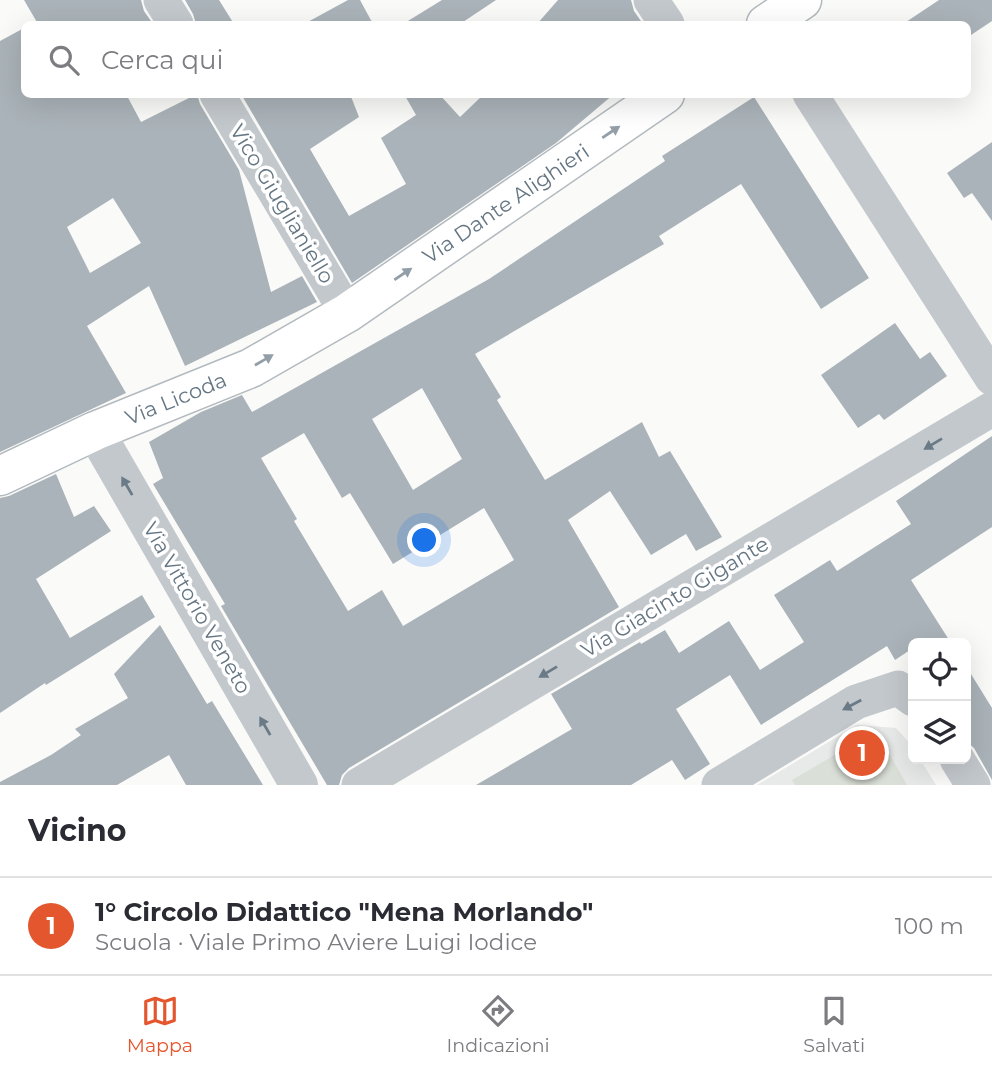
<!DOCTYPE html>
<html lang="it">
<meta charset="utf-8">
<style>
body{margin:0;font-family:Montserrat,sans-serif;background:#f2f2f3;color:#2b2b33}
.controls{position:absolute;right:21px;bottom:21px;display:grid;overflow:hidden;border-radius:10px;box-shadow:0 7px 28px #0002}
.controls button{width:63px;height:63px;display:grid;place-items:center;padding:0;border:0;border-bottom:2px solid #e1e1e2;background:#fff;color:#2b2b33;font:35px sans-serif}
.you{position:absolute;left:425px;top:541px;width:24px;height:24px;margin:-18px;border:5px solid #fff;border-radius:50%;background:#1a73e8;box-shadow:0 0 0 10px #1a73e833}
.badge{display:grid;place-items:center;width:46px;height:46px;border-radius:50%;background:#e4572e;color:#fff;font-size:23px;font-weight:700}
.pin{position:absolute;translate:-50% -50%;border:4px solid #fff;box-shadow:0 2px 7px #0006}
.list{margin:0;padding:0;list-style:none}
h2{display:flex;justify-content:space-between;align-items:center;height:91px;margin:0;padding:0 28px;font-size:30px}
h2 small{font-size:23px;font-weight:400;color:#7c7c81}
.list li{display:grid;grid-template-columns:46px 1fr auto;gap:21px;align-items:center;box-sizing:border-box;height:98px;padding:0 28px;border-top:2px solid #e1e1e2}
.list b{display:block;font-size:26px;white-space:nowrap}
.list p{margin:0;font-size:23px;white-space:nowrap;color:#7c7c81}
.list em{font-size:23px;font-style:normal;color:#7c7c81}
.icon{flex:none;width:38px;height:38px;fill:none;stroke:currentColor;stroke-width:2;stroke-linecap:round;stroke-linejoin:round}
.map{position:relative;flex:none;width:992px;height:785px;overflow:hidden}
.search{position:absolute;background:#fff;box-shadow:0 7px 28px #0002;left:21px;right:21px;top:21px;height:77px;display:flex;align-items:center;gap:18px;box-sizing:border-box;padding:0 24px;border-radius:10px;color:#7c7c81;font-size:26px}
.sheet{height:189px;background:#fff}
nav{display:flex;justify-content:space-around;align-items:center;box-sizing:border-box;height:98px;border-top:2px solid #e1e1e2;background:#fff;font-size:19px;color:#7c7c81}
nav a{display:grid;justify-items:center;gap:4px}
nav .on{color:#e4572e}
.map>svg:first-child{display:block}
.built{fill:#e8e9e9}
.garden{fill:#dadfd7}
.building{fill:#aab3b9;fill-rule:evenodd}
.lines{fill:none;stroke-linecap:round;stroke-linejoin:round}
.secondary-casing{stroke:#b3babf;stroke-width:41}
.minor{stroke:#c3c8cc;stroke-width:35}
.tertiary{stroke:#c3c8cc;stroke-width:38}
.secondary{stroke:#fff;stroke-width:38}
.oneway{fill:#939fa8}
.oneway2{fill:#6a7a87}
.labels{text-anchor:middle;stroke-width:7;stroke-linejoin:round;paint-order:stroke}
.street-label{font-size:21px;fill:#657683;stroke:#fff}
</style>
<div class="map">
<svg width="992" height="785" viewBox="0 0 992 785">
<rect width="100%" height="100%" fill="#fafaf8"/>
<polygon class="built" points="857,725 896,728 913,747 913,759 920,759 936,785 757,785"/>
<polygon class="garden" points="876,731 907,785 795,785 792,780"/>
<g class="building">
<polygon points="24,0 141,0 144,11 153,24 38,24"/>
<polygon points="185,0 219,0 234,24 196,24 193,14"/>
<polygon points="348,0 360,0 373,24 304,24"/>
<polygon points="442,0 496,0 460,24 403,24"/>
<polygon points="558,0 631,0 634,11 643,24 537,24"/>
<polygon points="939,0 992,0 992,21 968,37 968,24 903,24"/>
<path d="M 24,28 L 24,94 L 126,94 L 141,122 L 197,94 L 200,104 L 239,170 L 271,292 L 302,276 L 317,302 L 185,366 L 149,286 L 87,326 L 126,393 L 0,452 L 0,41 ZM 113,198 L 141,243 L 90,273 L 67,227 Z"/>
<polygon points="241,94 350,94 359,117 310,149 349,216 406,184 381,138 416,115 404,94 439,94 460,117 484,94 614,94 556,143 352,283"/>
<path d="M 754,97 L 869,278 L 821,309 L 741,184 L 659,236 L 664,244 L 475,354 L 501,397 L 497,400 L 545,480 L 642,422 L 659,457 L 670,451 L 722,537 L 696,551 L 686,534 L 651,555 L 610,491 L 568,520 L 619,607 L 349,768 L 342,775 L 339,785 L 327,785 L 254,662 L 221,606 L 225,604 L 153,484 L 163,478 L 149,442 L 201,412 L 242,395 L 252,412 L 489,279 L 665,161 L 662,156 ZM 422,388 L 462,459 L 413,490 L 372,419 ZM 304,433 L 342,498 L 350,493 L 393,564 L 484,508 L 514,560 L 403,626 L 382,590 L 348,611 L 294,521 L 297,519 L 261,458 Z"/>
<polygon points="992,142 992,221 972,193 964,198 947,173"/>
<polygon points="895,323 920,359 930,352 947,376 884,420 879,414 858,428 821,375"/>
<polygon points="992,436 992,527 911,580 951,643 913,643 913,648 895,660 887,646 761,725 730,675 676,709 710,764 685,780 672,760 631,785 476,785 572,729 551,694 640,642 641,644 665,630 679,653 729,621 760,670 804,642 774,595 830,560 837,571 911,524 896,501"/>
<polygon points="56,474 74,517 94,506 111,531 36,579 70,638 142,595 155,617 46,685 45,683 0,713 0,498 9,496"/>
<polygon points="160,625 207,704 212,701 263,785 186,785 169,755 117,785 0,785 0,782 51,755 81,735 75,729 128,698 114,674"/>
<polygon points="966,666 992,708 992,780 974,748 966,741"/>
</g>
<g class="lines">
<defs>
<g id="secondary">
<polyline points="766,24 802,0"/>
<polyline points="0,476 95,431 251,368 347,313 665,94"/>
</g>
</defs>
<use href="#secondary" class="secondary-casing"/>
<g class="minor">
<polyline points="161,0 176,24"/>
<polyline points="651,0 667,24"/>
<polyline points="217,94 347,313"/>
<polyline points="810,94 992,378"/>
<polyline points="957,759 973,785"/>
<polyline points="359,785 992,409"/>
<polyline points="719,785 856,702 898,688 913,699"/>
</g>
<polyline class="tertiary" points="95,431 299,785"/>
<use href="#secondary" class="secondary"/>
</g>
<defs><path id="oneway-solid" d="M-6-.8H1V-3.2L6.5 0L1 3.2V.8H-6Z" transform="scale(1.75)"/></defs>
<g class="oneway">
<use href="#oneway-solid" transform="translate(611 132) rotate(-34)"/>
<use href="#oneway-solid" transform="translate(403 274) rotate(-34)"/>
<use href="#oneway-solid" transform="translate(264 360) rotate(-30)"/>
</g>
<g class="oneway2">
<use href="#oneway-solid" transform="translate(933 444) rotate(149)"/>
<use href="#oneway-solid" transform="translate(127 486) rotate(-120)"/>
<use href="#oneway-solid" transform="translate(548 672) rotate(149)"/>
<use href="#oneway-solid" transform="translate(852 705) rotate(152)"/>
<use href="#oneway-solid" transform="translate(265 726) rotate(-120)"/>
</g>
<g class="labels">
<g class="street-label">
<text transform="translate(282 204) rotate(59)" y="7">Vico Giuglianiello</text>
<text transform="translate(506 204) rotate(-34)" y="7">Via Dante Alighieri</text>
<text transform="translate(176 399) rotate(-22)" y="7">Via Licoda</text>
<text transform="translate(675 597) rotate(-31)" y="7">Via Giacinto Gigante</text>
<text transform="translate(197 608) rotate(60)" y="7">Via Vittorio Veneto</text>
</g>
</g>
</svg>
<div class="controls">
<button><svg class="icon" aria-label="locate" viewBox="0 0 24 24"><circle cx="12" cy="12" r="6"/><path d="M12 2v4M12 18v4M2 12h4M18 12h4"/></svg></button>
<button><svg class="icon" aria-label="layers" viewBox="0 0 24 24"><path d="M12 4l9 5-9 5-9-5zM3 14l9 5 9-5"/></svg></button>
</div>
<div class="you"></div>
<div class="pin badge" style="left:862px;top:753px">1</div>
<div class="search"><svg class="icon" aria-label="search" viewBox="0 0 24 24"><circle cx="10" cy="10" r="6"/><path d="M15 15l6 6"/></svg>Cerca qui</div>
</div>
<section class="sheet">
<h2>Vicino<small></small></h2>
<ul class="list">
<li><span class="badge">1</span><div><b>1° Circolo Didattico &quot;Mena Morlando&quot;</b><p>Scuola · Viale Primo Aviere Luigi Iodice</p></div><em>100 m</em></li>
</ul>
</section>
<nav>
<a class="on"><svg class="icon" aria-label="map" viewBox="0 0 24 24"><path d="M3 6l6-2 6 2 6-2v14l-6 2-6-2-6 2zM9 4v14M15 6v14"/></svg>Mappa</a>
<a><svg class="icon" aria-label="directions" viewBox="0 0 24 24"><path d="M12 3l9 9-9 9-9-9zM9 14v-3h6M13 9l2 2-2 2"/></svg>Indicazioni</a>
<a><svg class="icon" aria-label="saved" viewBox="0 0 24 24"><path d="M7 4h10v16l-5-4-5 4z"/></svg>Salvati</a>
</nav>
